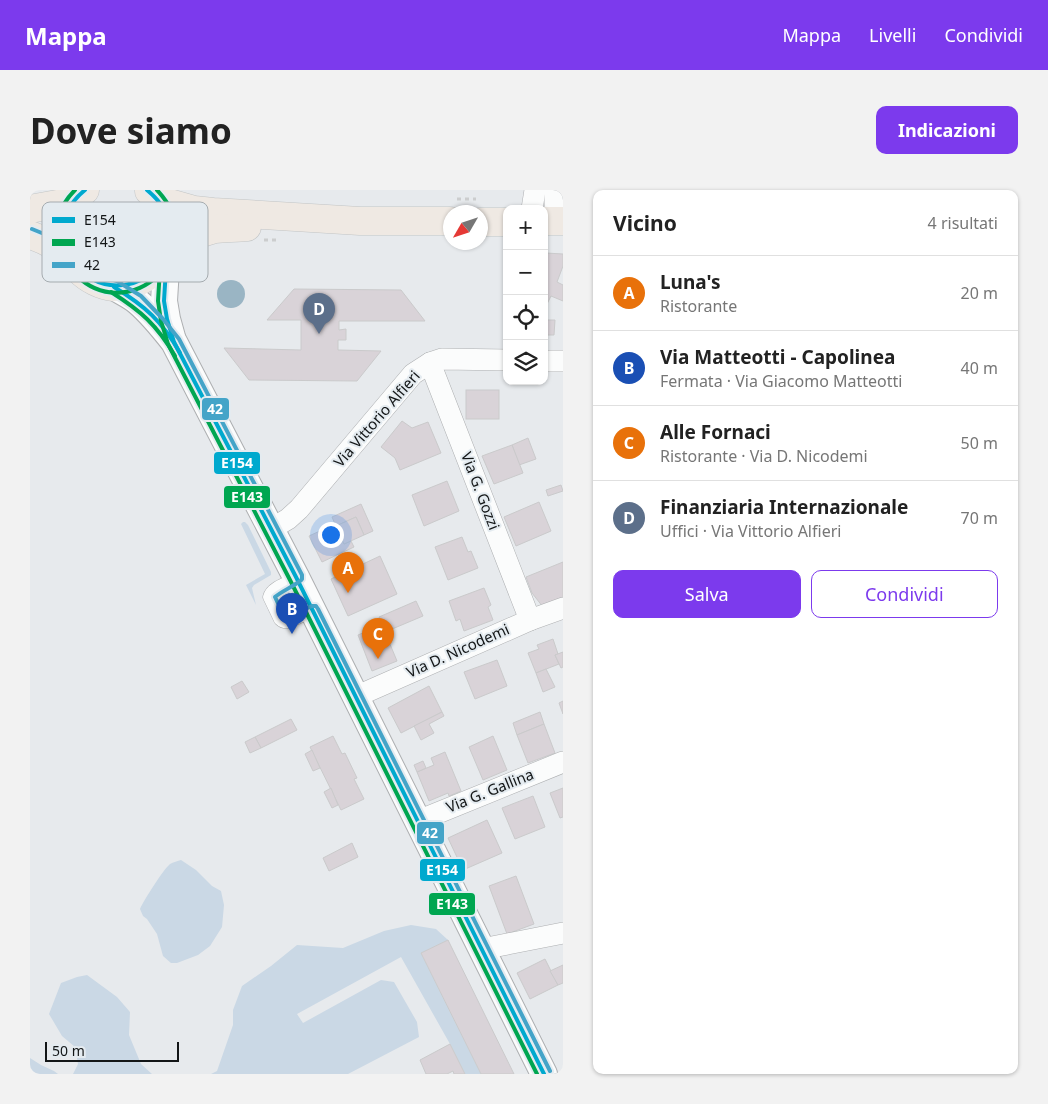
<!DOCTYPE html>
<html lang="it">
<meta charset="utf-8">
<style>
body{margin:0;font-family:"Noto Sans",sans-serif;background:#f2f2f2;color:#222}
.controls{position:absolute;right:15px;top:15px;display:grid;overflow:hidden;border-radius:10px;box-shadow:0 1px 4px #0004}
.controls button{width:45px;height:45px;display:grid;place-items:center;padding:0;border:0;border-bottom:1px solid #e0e0e0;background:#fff;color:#222;font:25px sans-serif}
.compass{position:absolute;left:413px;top:15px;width:45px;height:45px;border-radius:50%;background:#fff;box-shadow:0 1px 4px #0004;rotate:231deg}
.scale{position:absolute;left:15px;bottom:12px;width:134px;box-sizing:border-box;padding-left:5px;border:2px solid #131617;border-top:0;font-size:14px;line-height:18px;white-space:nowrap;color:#131617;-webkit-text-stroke:4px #e4ebf0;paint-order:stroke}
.you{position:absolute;left:300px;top:344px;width:18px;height:18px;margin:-12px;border:4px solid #fff;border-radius:50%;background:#1a73e8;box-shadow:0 0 0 8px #1a73e833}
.badge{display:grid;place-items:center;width:32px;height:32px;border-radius:50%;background:#7c3aed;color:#fff;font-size:16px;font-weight:700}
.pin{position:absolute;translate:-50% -41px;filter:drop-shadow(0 1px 2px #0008)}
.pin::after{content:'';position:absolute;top:26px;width:18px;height:15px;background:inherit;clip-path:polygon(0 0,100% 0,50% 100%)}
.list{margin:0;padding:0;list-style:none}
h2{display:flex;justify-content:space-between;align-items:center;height:65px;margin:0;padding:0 20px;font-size:21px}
h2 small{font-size:16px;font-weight:400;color:#767676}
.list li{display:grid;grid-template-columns:32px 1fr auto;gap:15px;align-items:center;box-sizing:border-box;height:75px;padding:0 20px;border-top:1px solid #e0e0e0}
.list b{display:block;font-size:19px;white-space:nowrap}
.list p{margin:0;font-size:16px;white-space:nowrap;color:#767676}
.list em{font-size:16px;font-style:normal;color:#767676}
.actions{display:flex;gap:10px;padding:15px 20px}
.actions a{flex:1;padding:11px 0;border:1px solid #7c3aed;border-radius:10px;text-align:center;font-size:18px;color:#7c3aed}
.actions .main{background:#7c3aed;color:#fff}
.icon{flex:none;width:28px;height:28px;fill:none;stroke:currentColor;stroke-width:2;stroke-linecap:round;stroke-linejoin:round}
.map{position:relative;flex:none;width:533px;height:884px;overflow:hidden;border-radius:10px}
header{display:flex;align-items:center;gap:30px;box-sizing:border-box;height:70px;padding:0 25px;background:#7c3aed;color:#fff}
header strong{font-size:24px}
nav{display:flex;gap:28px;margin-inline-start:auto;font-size:18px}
.intro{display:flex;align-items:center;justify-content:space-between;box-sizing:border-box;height:120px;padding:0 30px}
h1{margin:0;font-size:35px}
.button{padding:12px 22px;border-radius:10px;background:#7c3aed;color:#fff;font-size:18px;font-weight:700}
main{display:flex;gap:30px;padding:0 30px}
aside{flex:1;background:#fff;border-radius:10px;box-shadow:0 1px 4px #0004}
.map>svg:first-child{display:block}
.grass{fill:#cad8e5}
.water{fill:#9ab5c4}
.building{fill:#d9d3d8;stroke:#cacacb}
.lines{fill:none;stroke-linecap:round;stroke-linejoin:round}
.service-casing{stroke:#adafb1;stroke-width:11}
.minor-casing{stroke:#adafb1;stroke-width:22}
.tertiary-casing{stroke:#adafb1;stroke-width:28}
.primary-casing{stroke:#c2c5c6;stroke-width:29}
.path{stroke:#cccdce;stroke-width:3;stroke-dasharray:4 4;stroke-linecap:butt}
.service{stroke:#fbfcfc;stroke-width:10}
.minor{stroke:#fbfcfc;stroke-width:21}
.tertiary{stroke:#fbfcfc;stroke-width:26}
.primary{stroke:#efe9e3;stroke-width:28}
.bus-1-casing{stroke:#e4ebf0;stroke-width:8}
.bus-2-casing{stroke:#e4ebf0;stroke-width:8}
.bus-3-casing{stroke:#e4ebf0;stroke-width:8}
.bus-1{stroke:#00a9ce;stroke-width:4}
.bus-2{stroke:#00a651;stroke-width:4}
.bus-3{stroke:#44a4c8;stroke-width:4}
.labels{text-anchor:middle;stroke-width:4;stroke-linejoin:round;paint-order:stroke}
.street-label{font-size:15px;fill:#131617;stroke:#e4ebf0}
.key{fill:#e4ebf0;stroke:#a5abaf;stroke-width:1}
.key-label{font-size:14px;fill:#131617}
.line-badge{stroke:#e4ebf0;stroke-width:2}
.badge-label{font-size:14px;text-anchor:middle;font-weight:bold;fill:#fff}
</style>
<header>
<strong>Mappa</strong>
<nav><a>Mappa</a><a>Livelli</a><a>Condividi</a></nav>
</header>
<div class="intro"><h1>Dove siamo</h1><a class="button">Indicazioni</a></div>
<main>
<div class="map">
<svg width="533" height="884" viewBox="0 0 533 884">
<rect width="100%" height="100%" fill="#e7eaed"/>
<g class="grass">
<polygon points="213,332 215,332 218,335 241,382 241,385 224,395 222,398 226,415 216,395 235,384 211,334"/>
<path d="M 151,670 L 166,680 L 182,696 L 191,701 L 194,715 L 192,737 L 180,756 L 168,765 L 147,773 L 141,773 L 133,766 L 127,744 L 117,729 L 113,726 L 110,719 C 114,710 133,680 140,674 C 143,672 148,671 151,670 Z"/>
<polygon points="381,735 406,739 418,750 391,763 451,884 435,884 420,854 371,767 267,824 273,833 351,790 364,792 387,832 389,847 318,884 181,884 187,881 203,835 203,820 212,796 241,776 267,755 313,758 354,741"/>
<polygon points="57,785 87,807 100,822 99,845 111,874 122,884 43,884 48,874 45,857 32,846 19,824 31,793 47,787"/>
<polygon points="0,868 11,875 24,881 28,884 0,884"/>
</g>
<circle class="water" cx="201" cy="104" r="14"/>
<g class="building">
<polygon points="516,63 533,64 533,76 527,92 533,95 533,111 521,106 514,120 514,67"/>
<polygon points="264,99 371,100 395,131 309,131 309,140 316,139 316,150 308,150 308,160 351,161 327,191 219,190 194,158 271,160 271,130 237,130"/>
<polygon points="514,130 525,130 524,145 514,145"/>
<rect x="436" y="200" width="33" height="29"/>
<polygon points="372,231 382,238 398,232 411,263 370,280 365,268 351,257"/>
<polygon points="498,248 506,269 489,275 482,255"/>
<polygon points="482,255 493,283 464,294 452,266"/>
<polygon points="417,291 429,321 394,336 382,305"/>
<polygon points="531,295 533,301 518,306 516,300"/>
<polygon points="509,312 521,341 486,356 474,327"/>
<polygon points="331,314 343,341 334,345 326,327 306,336 314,354 321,351 324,357 292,372 279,346 305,334 302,327"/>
<polygon points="326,327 334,345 314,354 306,336"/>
<polygon points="432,347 438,362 441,361 448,378 418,390 405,357"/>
<polygon points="350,366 367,404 318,426 301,389"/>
<polygon points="533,372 533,409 513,417 502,403 496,387"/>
<polygon points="454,398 461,415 458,417 463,430 434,441 430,429 426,431 419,411"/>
<polygon points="386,411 393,426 355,442 349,427"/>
<polygon points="352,435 367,471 342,481 328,445"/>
<polygon points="523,449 528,464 525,465 529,474 506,483 498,463 509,459 507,455"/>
<polygon points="533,462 533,477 531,478 525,465"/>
<polygon points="467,470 477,496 445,509 434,482"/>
<polygon points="516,479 525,497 513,502 506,483"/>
<polygon points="212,491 219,502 207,509 201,497"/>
<polygon points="399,496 412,522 371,543 358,518"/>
<polygon points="533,511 533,524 529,513"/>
<polygon points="412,522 414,526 399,534 404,543 391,550 384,536"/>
<polygon points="510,522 514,534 487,545 483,533"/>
<polygon points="261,529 267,540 231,558 225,547"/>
<polygon points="514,534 525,563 498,573 487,545"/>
<polygon points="303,546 312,564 315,563 327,588 324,589 334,609 311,620 280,557"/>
<polygon points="463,546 477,580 453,590 439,557"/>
<polygon points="225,547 231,558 220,563 215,552"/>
<polygon points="282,560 290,578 283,581 275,564"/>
<polygon points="415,562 431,601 419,606 418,603 399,611 387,582 404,575 401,568"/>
<polygon points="393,571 396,578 387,582 384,575"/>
<polygon points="301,598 308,615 302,618 294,602"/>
<polygon points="533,598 533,627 530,628 520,603"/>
<polygon points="503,606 515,637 485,649 472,618"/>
<polygon points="457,630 472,663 433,680 418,648"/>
<polygon points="322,653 328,667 299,681 293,668"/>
<polygon points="486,686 504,734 477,744 459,696"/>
<polygon points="418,750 484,884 451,884 391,763"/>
<polygon points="515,769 528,795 500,809 487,783"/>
<polygon points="533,775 533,793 528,795 520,781"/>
<polygon points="420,854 435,884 424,884 423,881 417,884 396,884 390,870"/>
</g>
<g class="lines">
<defs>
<path id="service" d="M 265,388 C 256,392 240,397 238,407 L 249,430 C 252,433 254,434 259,433 L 283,422"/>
<g id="minor">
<polyline points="502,19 505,0"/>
<polyline points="525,31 525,0"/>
<polyline points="514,171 533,171"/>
<polyline points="400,173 500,430"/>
<polyline points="241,339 258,329 269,319 383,184 400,173 412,169 477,170"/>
<polyline points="325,507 500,430 533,418"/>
<polyline points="388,631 533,572"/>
<polyline points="452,759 533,743"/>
</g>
<g id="tertiary">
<polyline points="137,62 134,111 137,129 142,147"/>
<path d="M 84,97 C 92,102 101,106 108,112 C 122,124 133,138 144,152 L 266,387 L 514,884"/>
</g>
<g id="primary">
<polyline points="129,10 164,20 183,22 330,31 420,31"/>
<polyline points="0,19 44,11"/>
<polyline points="514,31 533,31"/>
<polyline points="450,32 477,32"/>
<path d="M 0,45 C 15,50 29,57 40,68 C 43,72 46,77 49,80 C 58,89 71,96 84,97 C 114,99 145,68 140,37 C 138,23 130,11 119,1"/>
<path d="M 137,62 C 152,53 167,43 185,39 C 195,38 207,38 217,37"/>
<path d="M 39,68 C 29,39 32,20 55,0"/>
</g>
</defs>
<use href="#service" class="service-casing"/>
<use href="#minor" class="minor-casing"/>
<use href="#tertiary" class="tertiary-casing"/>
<use href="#primary" class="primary-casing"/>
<g class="path">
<polyline points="427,9 446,9"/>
<polyline points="234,50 247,50"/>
</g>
<use href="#service" class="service"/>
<use href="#minor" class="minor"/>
<use href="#tertiary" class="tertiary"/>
<use href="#primary" class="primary"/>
<defs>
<g id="bus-1">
<path d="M 55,0 C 40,12 30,30 34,50 C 38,67 47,81 62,89 C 98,109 145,80 140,38 C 139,22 129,10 117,0"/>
<polyline points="137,62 134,111 137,129 144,152 266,387 514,884"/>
<path d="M 84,97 C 115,116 132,131 150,163"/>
</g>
<g id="bus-2">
<path d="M 45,0 C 29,16 24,33 29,56 C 32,67 38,77 46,85 C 99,138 185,61 127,0"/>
<polyline points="131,62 128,111 131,131 138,154 260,390 507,884"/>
<path d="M 81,102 C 111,121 127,135 145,166"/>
</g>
<path id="bus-3" d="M 2,39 L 24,48 L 43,63 L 63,84 L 87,91 L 111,106 L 133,129 L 149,149 L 272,385 C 272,386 272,388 272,389 C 270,393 250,402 245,407 L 254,426 L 257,427 L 282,416 L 286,416 L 288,419 L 520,881"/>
</defs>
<use href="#bus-1" class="bus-1-casing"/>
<use href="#bus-2" class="bus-2-casing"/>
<use href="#bus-3" class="bus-3-casing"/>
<use href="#bus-1" class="bus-1"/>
<use href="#bus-2" class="bus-2"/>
<use href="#bus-3" class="bus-3"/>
</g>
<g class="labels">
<g class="street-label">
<text transform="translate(347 229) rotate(-49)" y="5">Via Vittorio Alfieri</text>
<text transform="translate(450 301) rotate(69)" y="5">Via G. Gozzi</text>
<text transform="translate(428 461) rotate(-24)" y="5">Via D. Nicodemi</text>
<text transform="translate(460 601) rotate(-22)" y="5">Via G. Gallina</text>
</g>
</g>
<rect x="12" y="12" width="166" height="80" rx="8" class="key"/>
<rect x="22" y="27" width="23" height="6" fill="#00a9ce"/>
<rect x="22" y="49" width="23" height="7" fill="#00a651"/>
<rect x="22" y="72" width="23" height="6" fill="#44a4c8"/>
<g class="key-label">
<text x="54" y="35">E154</text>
<text x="54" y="57">E143</text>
<text x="54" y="80">42</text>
</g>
<g class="line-badge">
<rect x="171" y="207" width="29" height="24" rx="5" fill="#44a4c8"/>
<rect x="183" y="261" width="48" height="24" rx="5" fill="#00a9ce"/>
<rect x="193" y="295" width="48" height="24" rx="5" fill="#00a651"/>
<rect x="386" y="631" width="29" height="24" rx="5" fill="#44a4c8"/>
<rect x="389" y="668" width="47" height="24" rx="5" fill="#00a9ce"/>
<rect x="398" y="702" width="48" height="24" rx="5" fill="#00a651"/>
</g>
<g class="badge-label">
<text x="185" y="224">42</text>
<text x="207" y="278">E154</text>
<text x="217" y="312">E143</text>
<text x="400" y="648">42</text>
<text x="412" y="685">E154</text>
<text x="422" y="719">E143</text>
</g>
</svg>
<div class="controls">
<button>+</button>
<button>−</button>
<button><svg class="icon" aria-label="locate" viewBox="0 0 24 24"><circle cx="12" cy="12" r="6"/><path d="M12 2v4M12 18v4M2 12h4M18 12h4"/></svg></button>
<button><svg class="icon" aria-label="layers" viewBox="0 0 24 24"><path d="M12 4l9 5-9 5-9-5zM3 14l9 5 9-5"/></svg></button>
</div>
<svg class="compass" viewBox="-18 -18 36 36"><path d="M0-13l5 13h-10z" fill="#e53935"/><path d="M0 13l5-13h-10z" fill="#767676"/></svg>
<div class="scale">50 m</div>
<div class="you"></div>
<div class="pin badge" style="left:318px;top:403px;background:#e8710a">A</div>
<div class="pin badge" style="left:262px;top:444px;background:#1a4fb4">B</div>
<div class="pin badge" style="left:348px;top:469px;background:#e8710a">C</div>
<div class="pin badge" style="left:289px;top:144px;background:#5c6f8a">D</div>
</div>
<aside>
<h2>Vicino<small>4 risultati</small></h2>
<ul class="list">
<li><span class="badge" style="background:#e8710a">A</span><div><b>Luna's</b><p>Ristorante</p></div><em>20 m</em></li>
<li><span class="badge" style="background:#1a4fb4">B</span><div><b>Via Matteotti - Capolinea</b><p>Fermata · Via Giacomo Matteotti</p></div><em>40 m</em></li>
<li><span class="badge" style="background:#e8710a">C</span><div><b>Alle Fornaci</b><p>Ristorante · Via D. Nicodemi</p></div><em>50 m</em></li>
<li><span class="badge" style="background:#5c6f8a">D</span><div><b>Finanziaria Internazionale</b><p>Uffici · Via Vittorio Alfieri</p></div><em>70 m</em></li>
</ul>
<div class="actions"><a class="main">Salva</a><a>Condividi</a></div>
</aside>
</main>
